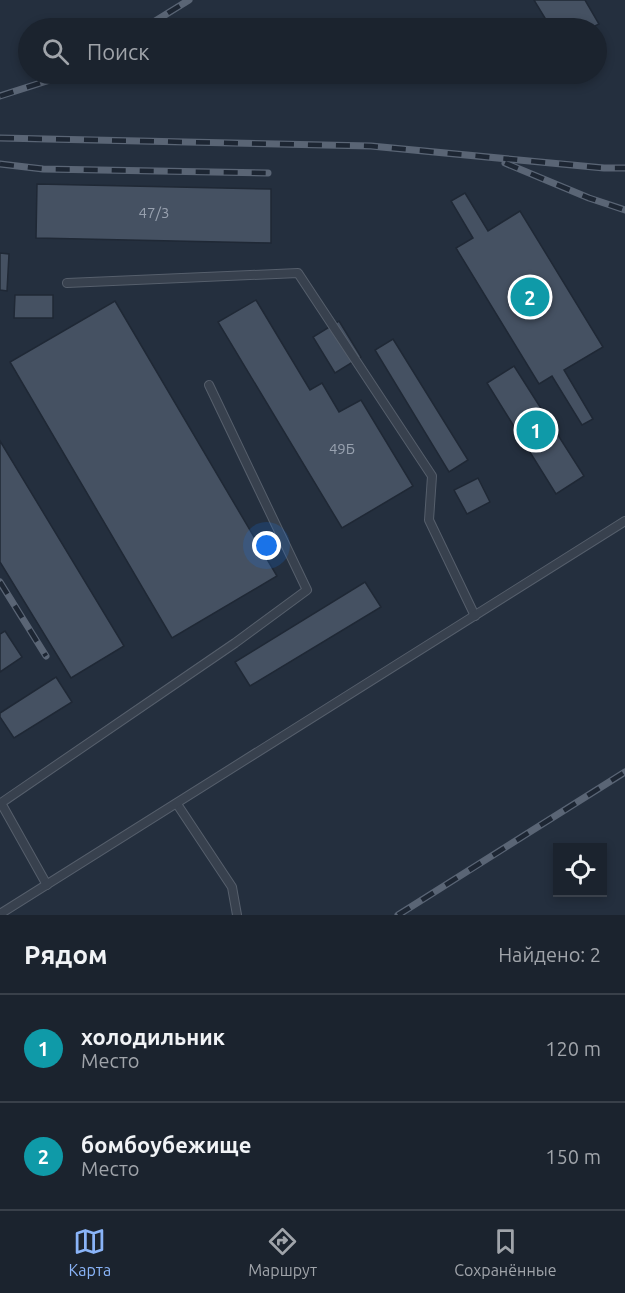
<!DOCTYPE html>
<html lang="ru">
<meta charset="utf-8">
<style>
body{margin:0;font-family:Ubuntu,sans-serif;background:#242b36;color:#f1f3f6}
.controls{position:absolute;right:18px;bottom:18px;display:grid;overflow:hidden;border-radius:0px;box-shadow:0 3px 9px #0003}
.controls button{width:54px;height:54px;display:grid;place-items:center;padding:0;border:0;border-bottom:2px solid #39404a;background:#1b232e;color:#f1f3f6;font:30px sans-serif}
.you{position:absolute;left:267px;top:546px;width:21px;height:21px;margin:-15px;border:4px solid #fff;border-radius:50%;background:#1a73e8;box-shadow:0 0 0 9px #1a73e833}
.badge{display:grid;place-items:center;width:39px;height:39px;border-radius:50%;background:#8ab4f8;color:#fff;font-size:20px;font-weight:700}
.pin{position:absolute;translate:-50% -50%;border:3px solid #fff;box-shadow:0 2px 6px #0006}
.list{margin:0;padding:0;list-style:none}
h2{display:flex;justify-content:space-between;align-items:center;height:78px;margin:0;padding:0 24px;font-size:26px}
h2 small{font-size:20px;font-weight:400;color:#a0a4aa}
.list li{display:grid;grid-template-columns:39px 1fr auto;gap:18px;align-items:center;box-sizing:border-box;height:108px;padding:0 24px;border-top:2px solid #39404a}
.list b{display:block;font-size:22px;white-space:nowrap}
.list p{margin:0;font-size:20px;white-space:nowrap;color:#a0a4aa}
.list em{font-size:20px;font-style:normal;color:#a0a4aa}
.icon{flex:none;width:33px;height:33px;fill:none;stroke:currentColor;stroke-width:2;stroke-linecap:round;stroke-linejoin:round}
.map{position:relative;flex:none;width:625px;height:915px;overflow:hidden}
.search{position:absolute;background:#1b232e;box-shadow:0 3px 9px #0003;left:18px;right:18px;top:18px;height:66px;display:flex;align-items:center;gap:15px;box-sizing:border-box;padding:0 21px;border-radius:33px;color:#a0a4aa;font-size:22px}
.sheet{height:294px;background:#1b232e}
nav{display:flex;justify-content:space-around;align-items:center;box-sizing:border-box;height:84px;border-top:2px solid #39404a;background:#1b232e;font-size:16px;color:#a0a4aa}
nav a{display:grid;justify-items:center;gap:3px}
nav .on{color:#8ab4f8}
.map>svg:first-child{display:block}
.building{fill:#455162;stroke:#1f2835;stroke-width:1.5}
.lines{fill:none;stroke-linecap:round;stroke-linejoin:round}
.lane-casing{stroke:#565f6c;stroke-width:10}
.lane{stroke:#38414e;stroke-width:8}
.rail-casing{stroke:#5a6575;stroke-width:7}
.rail{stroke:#1d2633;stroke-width:4.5;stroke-dasharray:14;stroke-linecap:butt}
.labels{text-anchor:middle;stroke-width:6;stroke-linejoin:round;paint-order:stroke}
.number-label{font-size:15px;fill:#98a1af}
</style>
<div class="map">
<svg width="625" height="915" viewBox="0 0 625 915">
<rect width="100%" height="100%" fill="#242f3e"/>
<g class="building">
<polygon points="534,0 585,0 599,24 591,28 551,28"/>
<polygon points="37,184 271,189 271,243 36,238"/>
<polygon points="465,193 488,231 520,211 603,347 564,370 593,419 582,425 552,376 539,384 456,248 473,238 451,201"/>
<polygon points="0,253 9,254 7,291 0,290"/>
<polygon points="15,295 53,295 53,318 14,318"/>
<polygon points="256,300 310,390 322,383 339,412 361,400 413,486 342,528 218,322"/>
<polygon points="115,301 277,576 172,638 10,362"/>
<polygon points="339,321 361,357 335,373 313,337"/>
<polygon points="393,339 468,460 449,472 375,350"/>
<polygon points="514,366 584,476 556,494 487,383"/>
<polygon points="0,441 124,646 71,678 0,562"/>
<polygon points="478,478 490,502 467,514 454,490"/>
<polygon points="365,582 381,607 250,686 235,662"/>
<polygon points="5,631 22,657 0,672 0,634"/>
<polygon points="56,677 72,702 14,738 0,717 0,713"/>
</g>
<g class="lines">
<defs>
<g id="lane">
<polyline points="67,283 298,273 432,476 429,520 475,616"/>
<polyline points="177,804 232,887 237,915"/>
<polyline points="47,885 1,803 235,643 307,590 209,385"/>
<polyline points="0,914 625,521"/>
</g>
</defs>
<use href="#lane" class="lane-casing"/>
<use href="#lane" class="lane"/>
<defs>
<g id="rail">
<polyline points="144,28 189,0"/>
<polyline points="0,96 50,80 62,74"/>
<polyline points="0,138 371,146 604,168 625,168"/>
<polyline points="505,163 589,198 625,210"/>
<polyline points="0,164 43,169 268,173"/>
<polyline points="0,582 46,656"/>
<polyline points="398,915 625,772"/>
</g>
</defs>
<use href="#rail" class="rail-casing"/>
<use href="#rail" class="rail"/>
</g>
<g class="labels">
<g class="number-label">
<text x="154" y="218">47/3</text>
<text x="342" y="454">49Б</text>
</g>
</g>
</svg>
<div class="controls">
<button><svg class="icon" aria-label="locate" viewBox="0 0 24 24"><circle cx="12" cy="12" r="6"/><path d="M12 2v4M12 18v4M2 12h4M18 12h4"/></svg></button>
</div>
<div class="you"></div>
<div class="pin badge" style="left:536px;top:430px;background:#0f9aa8">1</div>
<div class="pin badge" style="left:530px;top:297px;background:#0f9aa8">2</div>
<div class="search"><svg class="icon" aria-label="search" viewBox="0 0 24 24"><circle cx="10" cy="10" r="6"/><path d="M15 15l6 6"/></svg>Поиск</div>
</div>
<section class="sheet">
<h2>Рядом<small>Найдено: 2</small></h2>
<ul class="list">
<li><span class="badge" style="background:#0f9aa8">1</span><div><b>холодильник</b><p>Место</p></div><em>120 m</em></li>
<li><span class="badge" style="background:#0f9aa8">2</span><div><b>бомбоубежище</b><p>Место</p></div><em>150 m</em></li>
</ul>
</section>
<nav>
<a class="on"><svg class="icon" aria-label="map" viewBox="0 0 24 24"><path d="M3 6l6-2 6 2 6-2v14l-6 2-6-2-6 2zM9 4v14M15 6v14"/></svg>Карта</a>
<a><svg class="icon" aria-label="directions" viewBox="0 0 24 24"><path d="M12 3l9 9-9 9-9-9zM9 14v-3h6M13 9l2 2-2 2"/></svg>Маршрут</a>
<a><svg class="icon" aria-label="saved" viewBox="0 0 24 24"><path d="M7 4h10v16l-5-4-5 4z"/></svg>Сохранённые</a>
</nav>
